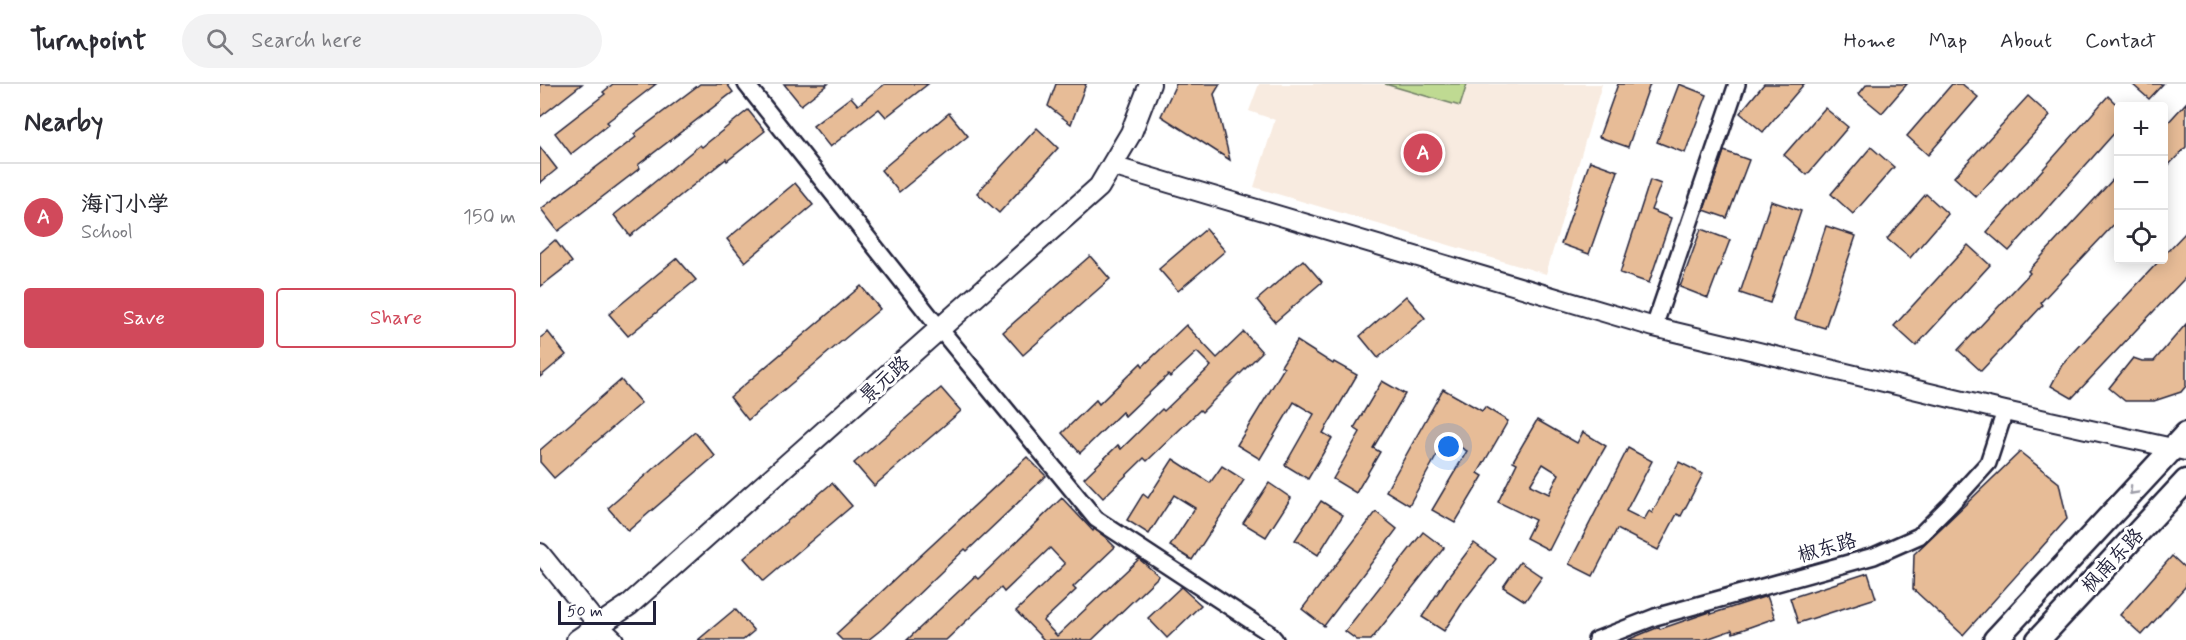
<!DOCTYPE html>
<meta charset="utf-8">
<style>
body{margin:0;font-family:Mynerve,"LXGW WenKai TC",sans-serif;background:#f2f2f3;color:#2b2b33}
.controls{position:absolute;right:18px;top:18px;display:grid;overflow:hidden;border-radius:6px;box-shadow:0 3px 15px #0003}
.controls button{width:54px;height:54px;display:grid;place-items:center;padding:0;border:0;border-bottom:2px solid #e1e1e2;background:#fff;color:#2b2b33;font:30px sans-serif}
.scale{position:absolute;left:18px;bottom:15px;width:98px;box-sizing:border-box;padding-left:6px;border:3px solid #22223b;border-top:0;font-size:16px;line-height:21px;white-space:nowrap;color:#22223b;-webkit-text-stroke:4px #fff;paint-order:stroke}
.you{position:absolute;left:909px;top:363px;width:21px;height:21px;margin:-15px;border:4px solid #fff;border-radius:50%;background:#1a73e8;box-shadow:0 0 0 9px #1a73e833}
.badge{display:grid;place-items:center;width:39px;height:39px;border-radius:50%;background:#d1495b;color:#fff;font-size:20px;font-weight:700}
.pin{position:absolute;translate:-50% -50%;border:3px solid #fff;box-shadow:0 2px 6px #0006}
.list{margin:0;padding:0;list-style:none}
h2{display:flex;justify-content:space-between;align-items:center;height:78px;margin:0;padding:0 24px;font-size:26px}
h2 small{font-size:20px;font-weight:400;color:#7c7c81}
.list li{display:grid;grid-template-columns:39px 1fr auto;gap:18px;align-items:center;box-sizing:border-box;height:108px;padding:0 24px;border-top:2px solid #e1e1e2}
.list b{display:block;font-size:22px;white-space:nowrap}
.list p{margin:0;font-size:20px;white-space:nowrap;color:#7c7c81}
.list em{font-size:20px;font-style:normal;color:#7c7c81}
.actions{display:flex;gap:12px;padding:18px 24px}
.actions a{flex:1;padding:14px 0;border:2px solid #d1495b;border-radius:6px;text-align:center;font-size:21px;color:#d1495b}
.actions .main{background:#d1495b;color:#fff}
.icon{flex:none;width:33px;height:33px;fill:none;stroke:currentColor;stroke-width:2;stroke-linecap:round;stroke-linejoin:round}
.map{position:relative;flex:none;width:1646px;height:556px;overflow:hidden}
header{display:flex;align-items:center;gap:36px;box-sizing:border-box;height:84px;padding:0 30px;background:#fff;border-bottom:2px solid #e1e1e2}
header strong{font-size:28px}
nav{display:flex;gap:33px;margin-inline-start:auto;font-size:21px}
.search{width:420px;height:54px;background:#f2f2f3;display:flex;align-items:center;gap:15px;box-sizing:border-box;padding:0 21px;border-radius:33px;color:#7c7c81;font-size:22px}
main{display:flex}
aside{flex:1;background:#fff}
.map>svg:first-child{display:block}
.built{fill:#f8ebe0}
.green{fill:#bfda92;stroke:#707e66;stroke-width:1.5}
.building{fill:#e7bc97;stroke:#22223b;stroke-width:1.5;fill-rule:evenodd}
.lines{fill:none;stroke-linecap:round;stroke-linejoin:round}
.minor-casing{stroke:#22223b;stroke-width:20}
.tertiary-casing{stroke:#22223b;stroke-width:22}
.secondary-casing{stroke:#22223b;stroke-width:24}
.primary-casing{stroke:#22223b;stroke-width:27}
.minor{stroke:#fff;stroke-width:15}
.tertiary{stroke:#fff;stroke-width:18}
.secondary{stroke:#fff;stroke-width:20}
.primary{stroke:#fff;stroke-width:22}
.oneway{stroke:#9c9ca7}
.labels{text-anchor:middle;stroke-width:6;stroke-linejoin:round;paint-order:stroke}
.street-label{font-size:20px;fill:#22223b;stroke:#fff}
</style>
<header>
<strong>Turnpoint</strong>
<div class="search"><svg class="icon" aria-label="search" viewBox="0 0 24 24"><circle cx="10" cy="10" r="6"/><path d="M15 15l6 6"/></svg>Search here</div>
<nav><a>Home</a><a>Map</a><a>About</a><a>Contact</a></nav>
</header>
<main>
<aside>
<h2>Nearby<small></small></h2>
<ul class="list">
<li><span class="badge">A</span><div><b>海门小学</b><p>School</p></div><em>150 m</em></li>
</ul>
<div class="actions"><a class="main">Save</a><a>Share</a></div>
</aside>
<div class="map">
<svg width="1646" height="556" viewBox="0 0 1646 556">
<rect width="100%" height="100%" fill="#fff"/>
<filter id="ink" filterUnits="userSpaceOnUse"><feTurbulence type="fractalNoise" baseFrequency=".0167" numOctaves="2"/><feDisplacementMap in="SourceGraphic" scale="12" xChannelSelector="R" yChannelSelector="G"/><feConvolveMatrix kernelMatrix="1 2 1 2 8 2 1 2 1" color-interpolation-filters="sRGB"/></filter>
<g filter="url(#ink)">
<polygon class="built" points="719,0 1062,0 1006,190 714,103 735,36 709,27"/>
<polygon class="green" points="845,0 927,0 920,22"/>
<g class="building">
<polygon points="0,0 42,0 0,33"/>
<polygon points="73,0 116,0 67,38 69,40 31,70 15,49 65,10 63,8"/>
<polygon points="160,0 187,0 193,8 98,81 100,84 18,147 1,125 96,53 94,50"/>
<polygon points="244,0 288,0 261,21"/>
<polygon points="345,0 388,0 346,33 339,25 290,63 273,42 311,13 318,21"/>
<polygon points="516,0 546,0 531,40 508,22"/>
<polygon points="636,0 680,0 674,10 690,76 621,32"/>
<polygon points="1078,0 1110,0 1088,63 1059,53"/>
<polygon points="1139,0 1167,11 1145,69 1117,58"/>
<polygon points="1224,0 1264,0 1223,48 1200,29"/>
<polygon points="1327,0 1367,0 1342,29 1319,10"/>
<polygon points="1412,0 1422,0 1438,13 1388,71 1367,52"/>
<polygon points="1592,0 1623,0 1609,15"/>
<polygon points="1488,12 1510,32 1436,113 1414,93"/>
<polygon points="1568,12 1578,22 1578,45 1469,167 1447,148"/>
<polygon points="1646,19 1646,63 1623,87 1623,44"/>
<polygon points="1285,24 1308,43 1267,91 1244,71"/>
<polygon points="208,26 225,47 187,77 186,75 90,152 74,131 160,61 162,63"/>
<polygon points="409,29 428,52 359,108 341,86"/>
<polygon points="497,44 518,64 459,129 437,109"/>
<polygon points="0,63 17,85 0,99"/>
<polygon points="1331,63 1354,83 1313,130 1291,110"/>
<polygon points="1184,67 1209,76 1187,134 1164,126"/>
<polygon points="1050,77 1078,87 1049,170 1021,160"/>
<polygon points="1578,90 1578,136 1501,218 1503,221 1441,287 1418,266 1490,189 1488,187"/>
<polygon points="1110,96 1121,100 1111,126 1131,134 1109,199 1080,189"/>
<polygon points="255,99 273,121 205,178 187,155"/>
<polygon points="1386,110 1408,130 1370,174 1347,155"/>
<polygon points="1231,117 1261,127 1230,219 1200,209"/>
<polygon points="1286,142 1316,152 1285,244 1255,235"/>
<polygon points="666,145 685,167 638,207 619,185"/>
<polygon points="1161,145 1190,156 1168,214 1140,203"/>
<polygon points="1646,148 1646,193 1532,314 1511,302 1522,281 1620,176 1623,176 1623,172"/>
<polygon points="15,156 32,178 0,203 0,169"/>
<polygon points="1428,161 1450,181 1376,262 1354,242"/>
<polygon points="550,172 570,195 483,271 463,248"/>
<polygon points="137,174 156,196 88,252 69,230"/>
<polygon points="763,176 782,198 735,238 717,216"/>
<polygon points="321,202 340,225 208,336 190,313"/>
<polygon points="866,212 885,234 838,274 820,252"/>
<polygon points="1646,240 1646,302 1641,308 1614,317 1585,317 1569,304 1593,274 1602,277 1614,277"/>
<polygon points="646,241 677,274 704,248 722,268 662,328 660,326 607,377 604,374 563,414 544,394 578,361 581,365 622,325 624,327 671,282 657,268 630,293 628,291 585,332 582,328 540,369 522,349 556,316 559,320 601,279 603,282"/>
<polygon points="8,248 26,271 0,293 0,254"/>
<polygon points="757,257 793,280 794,278 817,291 783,349 792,354 768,395 745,381 774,330 754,318 720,375 697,361 744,284 741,282"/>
<polygon points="81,296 101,319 14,394 0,378 0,366"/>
<polygon points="842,297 865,310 833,364 840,368 816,409 793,395 820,348 814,344"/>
<polygon points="401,304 421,327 334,402 314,379"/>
<polygon points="903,305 942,327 945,323 968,337 938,389 943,392 915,439 892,426 927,367 906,355 869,421 846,407"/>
<path d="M 997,336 L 1037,359 L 1043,348 L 1066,362 L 1034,417 L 1009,466 L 986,454 L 995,436 L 958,418 L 977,379 L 973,377 ZM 1003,380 L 1019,390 L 1009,410 L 990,401 Z"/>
<polygon points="155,348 175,372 88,447 68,424"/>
<polygon points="1088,364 1112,377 1086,427 1104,436 1109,427 1112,429 1139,378 1163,390 1141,432 1137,430 1118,466 1077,445 1053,492 1029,480"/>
<polygon points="1480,368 1519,399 1527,435 1423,551 1373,505 1374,470"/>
<polygon points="487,373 506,392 427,467 425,465 342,545 328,556 302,556 296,550"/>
<polygon points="633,375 670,399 682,382 704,396 652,476 630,462 655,424 634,411 609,450 587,436 603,410 608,414"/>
<polygon points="292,399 312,422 224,497 204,474"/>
<polygon points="729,399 751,414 726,453 703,439"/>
<polygon points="522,414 553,447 554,445 565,453 575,463 533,503 536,506 503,537 517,552 599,475 619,492 552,556 504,556 476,527 525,480 510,464 464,508 461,504 406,556 367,556 435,492 438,495"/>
<polygon points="781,417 803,431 778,471 755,456"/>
<polygon points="836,428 857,445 784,542 762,525"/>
<polygon points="883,448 904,464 831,556 817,556 805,547"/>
<polygon points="934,459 956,475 923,518 904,547 882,533 906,496"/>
<polygon points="1632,472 1646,485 1646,502 1602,551 1580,531"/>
<polygon points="980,478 1002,493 985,517 963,503"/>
<polygon points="1328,489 1336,514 1258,539 1250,514"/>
<polygon points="641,503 661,521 627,554 608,534"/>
<polygon points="1227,512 1235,534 1193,549 1192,546 1164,556 1087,556 1119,543 1120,545 1170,528 1171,530"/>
<polygon points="195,525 214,547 203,556 158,556"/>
</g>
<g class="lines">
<defs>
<g id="minor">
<polyline points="206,0 400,245 556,435 728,548 735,556"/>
<polyline points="1114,243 1197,0"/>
<polyline points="1056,556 1115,533 1334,472 1379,452 1410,421 1448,379 1465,327"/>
</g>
<g id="tertiary">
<polyline points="572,82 1114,243 1465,327 1646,367"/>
<polyline points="0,469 59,542 74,556"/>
</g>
<polyline id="secondary" points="37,556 89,521 559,103 591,49 610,0"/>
<g id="primary">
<polyline points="1455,556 1646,350"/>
<polyline points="1498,556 1646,397"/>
</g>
</defs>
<use href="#minor" class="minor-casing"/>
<use href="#tertiary" class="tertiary-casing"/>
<use href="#secondary" class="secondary-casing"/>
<use href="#primary" class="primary-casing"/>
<use href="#minor" class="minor"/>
<use href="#tertiary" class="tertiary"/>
<use href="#secondary" class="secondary"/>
<use href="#primary" class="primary"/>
</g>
<defs><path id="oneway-chevron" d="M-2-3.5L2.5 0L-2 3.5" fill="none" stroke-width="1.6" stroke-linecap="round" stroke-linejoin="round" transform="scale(1.5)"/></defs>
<use class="oneway" href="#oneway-chevron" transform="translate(1593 407) rotate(133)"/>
</g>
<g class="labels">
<g class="street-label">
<text transform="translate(344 295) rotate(-42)" y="7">景元路</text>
<text transform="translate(1287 463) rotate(-16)" y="7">椒东路</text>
<text transform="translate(1572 476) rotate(-47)" y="7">枫南东路</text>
</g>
</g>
</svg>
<div class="controls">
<button>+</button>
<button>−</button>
<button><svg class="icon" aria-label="locate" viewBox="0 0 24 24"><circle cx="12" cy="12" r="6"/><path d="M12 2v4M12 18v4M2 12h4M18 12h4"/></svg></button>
</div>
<div class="scale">50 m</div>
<div class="you"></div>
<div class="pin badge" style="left:883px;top:69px">A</div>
</div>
</main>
